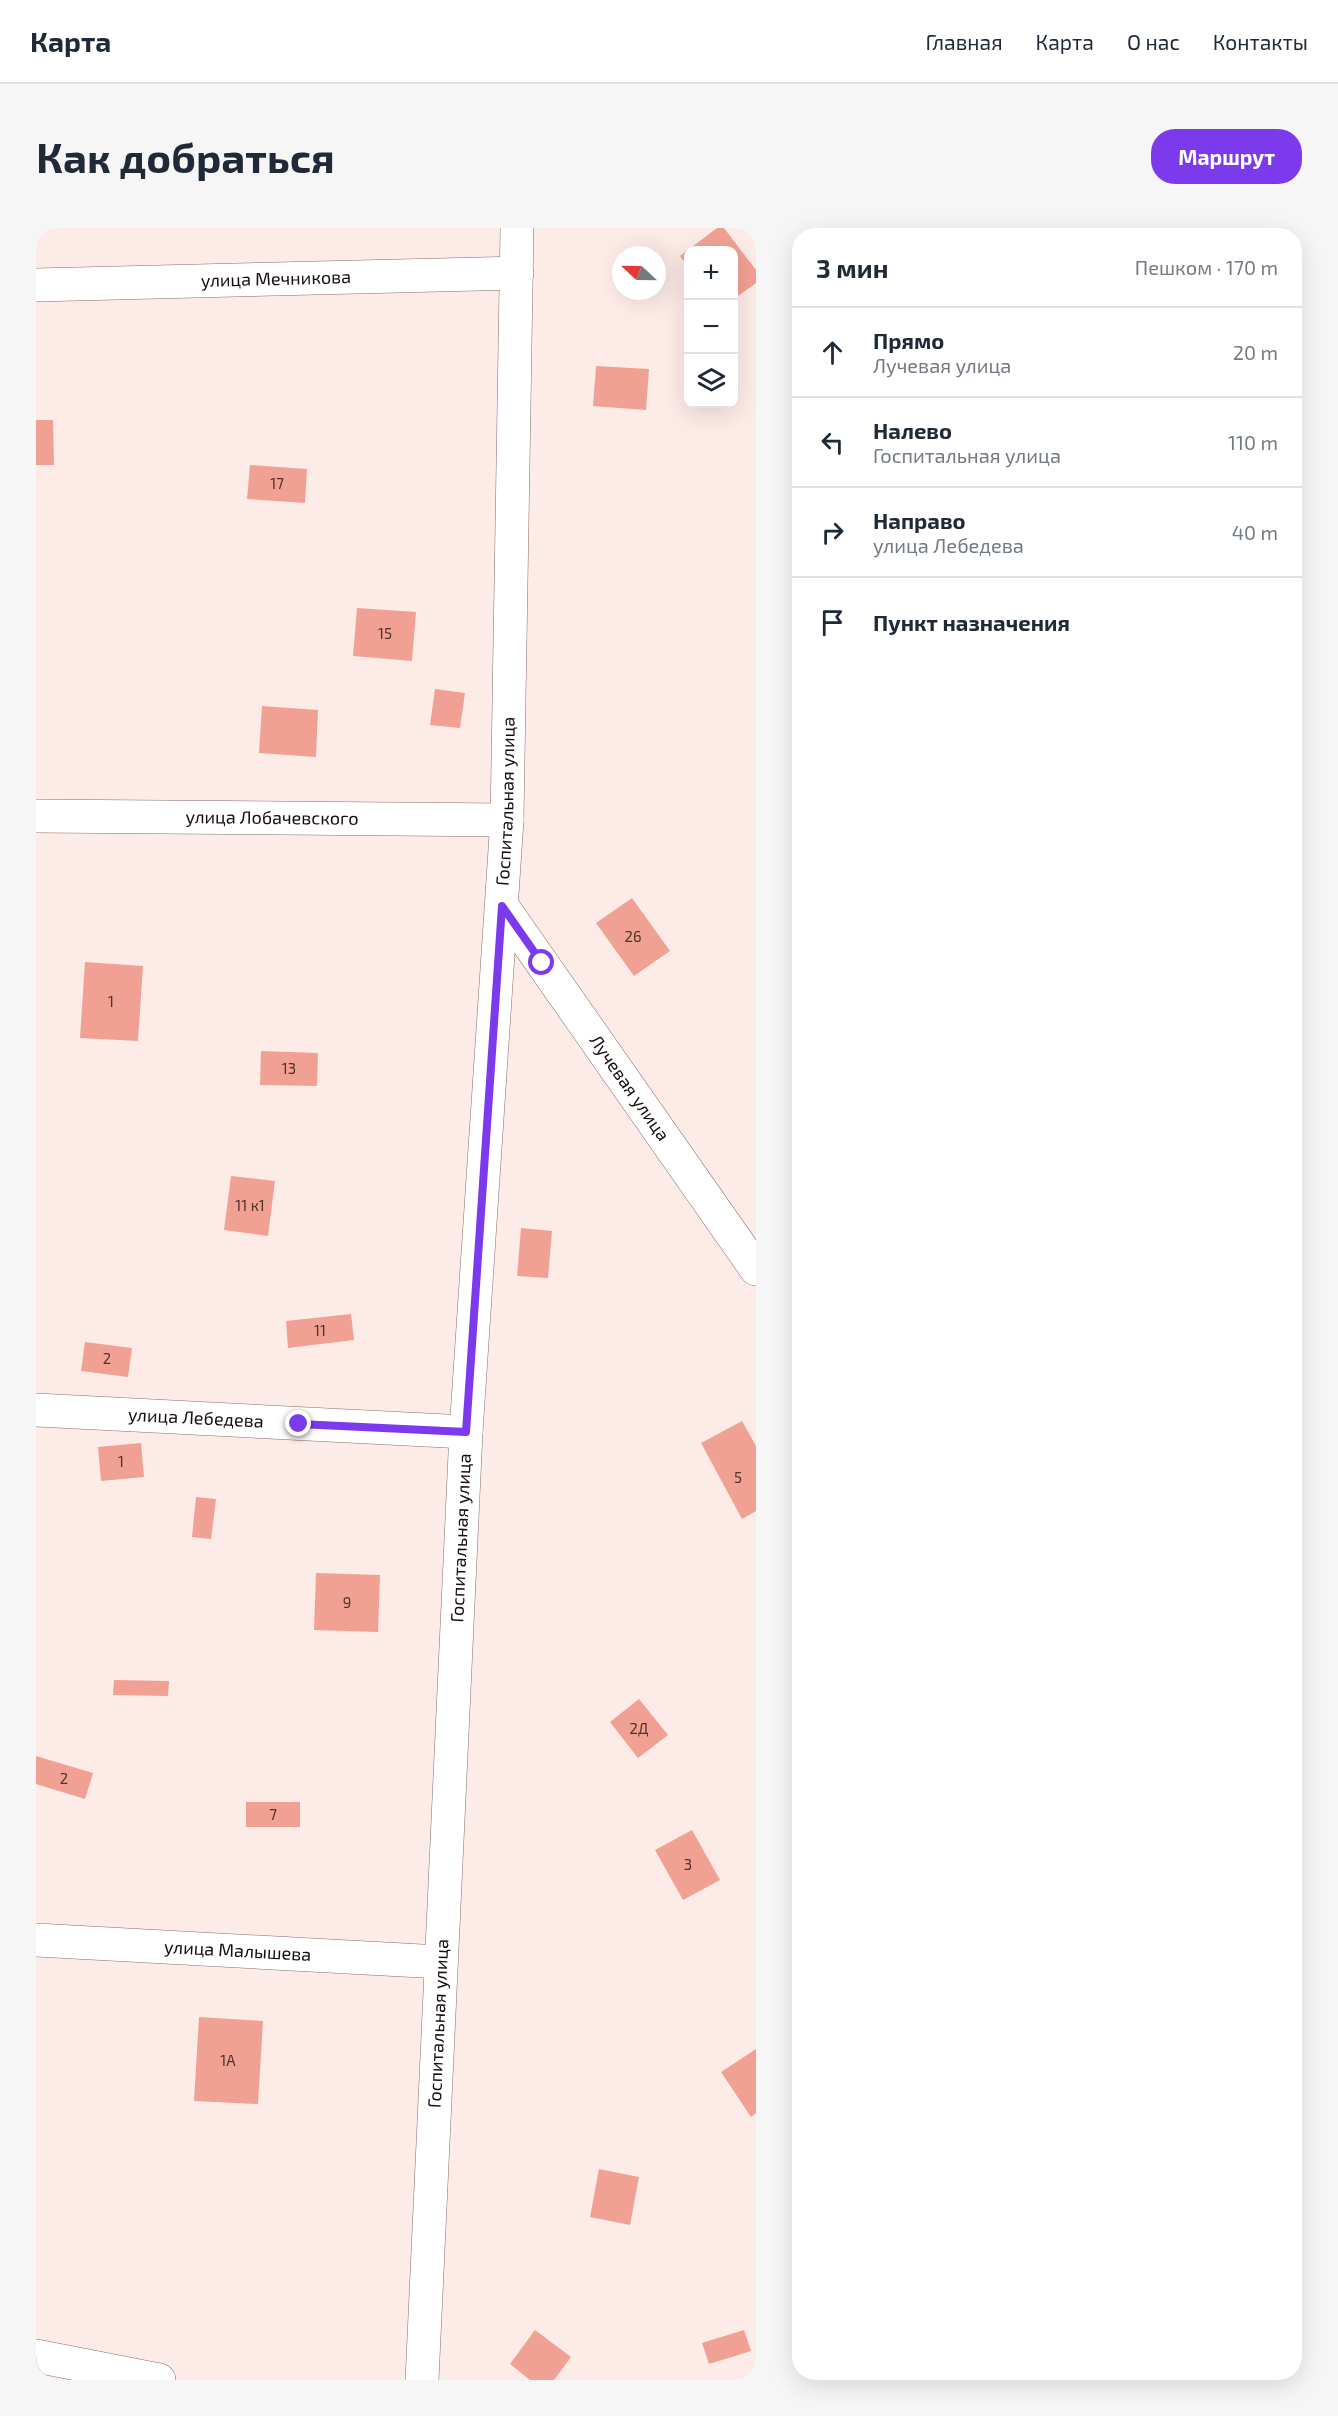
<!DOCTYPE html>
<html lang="ru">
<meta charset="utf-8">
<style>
body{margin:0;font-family:"Exo 2",sans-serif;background:#f6f6f7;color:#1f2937}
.controls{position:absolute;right:18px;top:18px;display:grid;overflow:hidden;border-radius:12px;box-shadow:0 6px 24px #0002}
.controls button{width:54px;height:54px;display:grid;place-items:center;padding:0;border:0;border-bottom:2px solid #e0e1e3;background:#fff;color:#1f2937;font:30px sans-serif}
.compass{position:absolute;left:576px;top:18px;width:54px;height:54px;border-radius:50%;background:#fff;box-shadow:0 6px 24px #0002;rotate:292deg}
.stop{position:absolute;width:18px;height:18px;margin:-14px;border:4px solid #7c3aed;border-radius:50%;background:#fff}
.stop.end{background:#7c3aed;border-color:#fff;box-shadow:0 2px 6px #0008}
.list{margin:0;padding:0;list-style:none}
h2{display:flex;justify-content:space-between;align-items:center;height:78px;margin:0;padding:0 24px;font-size:26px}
h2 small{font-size:20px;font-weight:400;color:#747a83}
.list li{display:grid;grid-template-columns:39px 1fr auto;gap:18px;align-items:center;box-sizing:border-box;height:90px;padding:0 24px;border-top:2px solid #e0e1e3}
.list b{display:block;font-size:22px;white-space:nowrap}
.list p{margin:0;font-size:20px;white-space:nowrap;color:#747a83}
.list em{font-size:20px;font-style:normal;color:#747a83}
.icon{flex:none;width:33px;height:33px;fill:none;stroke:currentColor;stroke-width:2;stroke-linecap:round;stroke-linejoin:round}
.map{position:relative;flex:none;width:720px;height:2152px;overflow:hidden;border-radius:24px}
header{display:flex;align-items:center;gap:36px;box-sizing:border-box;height:84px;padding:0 30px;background:#fff;border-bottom:2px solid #e0e1e3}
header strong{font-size:28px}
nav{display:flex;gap:33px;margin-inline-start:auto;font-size:21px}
.intro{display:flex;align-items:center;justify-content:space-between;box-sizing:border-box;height:144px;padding:0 36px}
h1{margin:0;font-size:42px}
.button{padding:15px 27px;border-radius:24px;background:#7c3aed;color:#fff;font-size:21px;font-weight:700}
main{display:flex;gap:36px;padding:0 36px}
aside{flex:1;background:#fff;border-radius:24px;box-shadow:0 6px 24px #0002}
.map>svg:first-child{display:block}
.building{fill:#f1a193}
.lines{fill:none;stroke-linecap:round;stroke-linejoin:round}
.minor-casing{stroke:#876e69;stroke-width:34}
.minor{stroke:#fff;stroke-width:33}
.route{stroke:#7c3aed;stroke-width:8}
.labels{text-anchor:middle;stroke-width:6;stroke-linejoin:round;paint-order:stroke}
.number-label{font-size:15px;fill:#4e322e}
.street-label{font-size:18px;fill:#170d0c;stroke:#fdfdfd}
</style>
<header>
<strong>Карта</strong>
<nav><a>Главная</a><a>Карта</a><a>О нас</a><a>Контакты</a></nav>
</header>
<div class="intro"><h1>Как добраться</h1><a class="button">Маршрут</a></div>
<main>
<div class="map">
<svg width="720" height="2152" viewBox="0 0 720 2152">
<rect width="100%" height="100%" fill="#fdebe8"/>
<g class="building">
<polygon points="681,0 688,0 720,42 720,55 698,71 698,22 652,22 652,39 644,28"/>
<polygon points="560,138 613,141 610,182 557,178"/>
<polygon points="0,192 17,192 18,237 0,237"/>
<polygon points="214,237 271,241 269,275 211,271"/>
<polygon points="321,380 380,384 376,433 317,428"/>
<polygon points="399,461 429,465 424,500 394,497"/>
<polygon points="226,478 282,482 280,529 223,525"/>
<polygon points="596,670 634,723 598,748 560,695"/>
<polygon points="49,734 107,738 102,813 44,810"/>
<polygon points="225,823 282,825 281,858 224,857"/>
<polygon points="195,948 239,953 232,1008 188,1002"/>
<polygon points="485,1000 516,1003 512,1050 481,1048"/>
<polygon points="315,1086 318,1112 252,1120 250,1093"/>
<polygon points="49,1114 96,1120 92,1149 45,1143"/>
<polygon points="706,1193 720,1218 720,1283 706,1291 665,1215"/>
<polygon points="105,1215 108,1249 65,1253 62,1219"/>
<polygon points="160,1269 180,1271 175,1311 156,1309"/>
<polygon points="280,1345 344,1347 342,1404 278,1402"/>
<polygon points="78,1452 133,1453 132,1468 77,1467"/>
<polygon points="603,1471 632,1507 602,1530 574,1494"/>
<polygon points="0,1528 57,1545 49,1571 0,1556"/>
<rect x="210" y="1574" width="54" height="25"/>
<polygon points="656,1602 684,1652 647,1672 619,1622"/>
<polygon points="163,1789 227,1793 222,1876 158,1873"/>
<polygon points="720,1821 720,1885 715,1889 685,1844"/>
<polygon points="563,1941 603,1949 594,1997 554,1989"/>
<polygon points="499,2102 535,2129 518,2152 494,2152 474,2136"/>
<polygon points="708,2102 715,2123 673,2136 666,2115"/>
</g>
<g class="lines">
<defs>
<g id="minor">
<path id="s1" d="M 0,57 L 481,45"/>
<path id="s2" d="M 0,588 L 471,592"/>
<path id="s3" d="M 466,678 L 720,1041"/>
<path id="s4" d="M 0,1182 L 430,1204"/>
<path id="s5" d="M 0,1712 L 404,1734"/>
<polyline points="0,2128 123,2152"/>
<path id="s6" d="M 386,2152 L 430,1204 L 471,592 L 481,0"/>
</g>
</defs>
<use href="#minor" class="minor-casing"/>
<use href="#minor" class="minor"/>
</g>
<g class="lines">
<polyline class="route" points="263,1196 430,1204 466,678 506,735"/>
</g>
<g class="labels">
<g class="number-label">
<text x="241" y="261">17</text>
<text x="349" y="411">15</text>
<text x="597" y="714">26</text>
<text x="75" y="779">1</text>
<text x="253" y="846">13</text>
<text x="214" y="983">11 к1</text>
<text x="284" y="1108">11</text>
<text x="71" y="1136">2</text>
<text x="85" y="1239">1</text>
<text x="702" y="1255">5</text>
<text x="311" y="1380">9</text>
<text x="603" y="1506">2Д</text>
<text x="28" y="1556">2</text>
<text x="237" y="1592">7</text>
<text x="652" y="1642">3</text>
<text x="192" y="1838">1А</text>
</g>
<g class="street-label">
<text dy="6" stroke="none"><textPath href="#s1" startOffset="240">улица Мечникова</textPath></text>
<text dy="6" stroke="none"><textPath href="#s6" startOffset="1581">Госпитальная улица</textPath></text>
<text dy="6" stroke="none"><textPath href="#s2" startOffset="236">улица Лобачевского</textPath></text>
<text dy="6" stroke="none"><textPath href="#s3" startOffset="222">Лучевая улица</textPath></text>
<text dy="6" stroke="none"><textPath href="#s4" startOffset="160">улица Лебедева</textPath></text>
<text dy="6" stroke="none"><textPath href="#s6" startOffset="843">Госпитальная улица</textPath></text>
<text dy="6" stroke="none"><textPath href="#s5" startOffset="202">улица Малышева</textPath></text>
<text dy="6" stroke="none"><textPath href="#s6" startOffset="357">Госпитальная улица</textPath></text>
</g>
</g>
</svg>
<div class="controls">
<button>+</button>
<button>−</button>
<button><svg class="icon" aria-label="layers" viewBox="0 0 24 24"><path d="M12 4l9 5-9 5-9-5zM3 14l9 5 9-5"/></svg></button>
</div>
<svg class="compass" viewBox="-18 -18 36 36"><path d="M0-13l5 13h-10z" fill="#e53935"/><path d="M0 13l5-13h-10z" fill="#747a83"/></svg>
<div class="stop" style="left:506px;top:735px"></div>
<div class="stop end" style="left:263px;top:1196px"></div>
</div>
<aside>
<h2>3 мин<small>Пешком · 170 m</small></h2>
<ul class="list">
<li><svg class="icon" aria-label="ahead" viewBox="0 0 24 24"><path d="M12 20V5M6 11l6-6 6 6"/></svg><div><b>Прямо</b><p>Лучевая улица</p></div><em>20 m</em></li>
<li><svg class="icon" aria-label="left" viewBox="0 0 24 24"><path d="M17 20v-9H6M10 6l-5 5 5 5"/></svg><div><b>Налево</b><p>Госпитальная улица</p></div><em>110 m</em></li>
<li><svg class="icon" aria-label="right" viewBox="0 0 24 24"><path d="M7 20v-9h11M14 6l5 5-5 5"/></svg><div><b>Направо</b><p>улица Лебедева</p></div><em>40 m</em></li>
<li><svg class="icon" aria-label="arrive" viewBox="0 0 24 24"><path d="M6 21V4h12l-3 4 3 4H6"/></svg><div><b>Пункт назначения</b></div></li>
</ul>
</aside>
</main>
